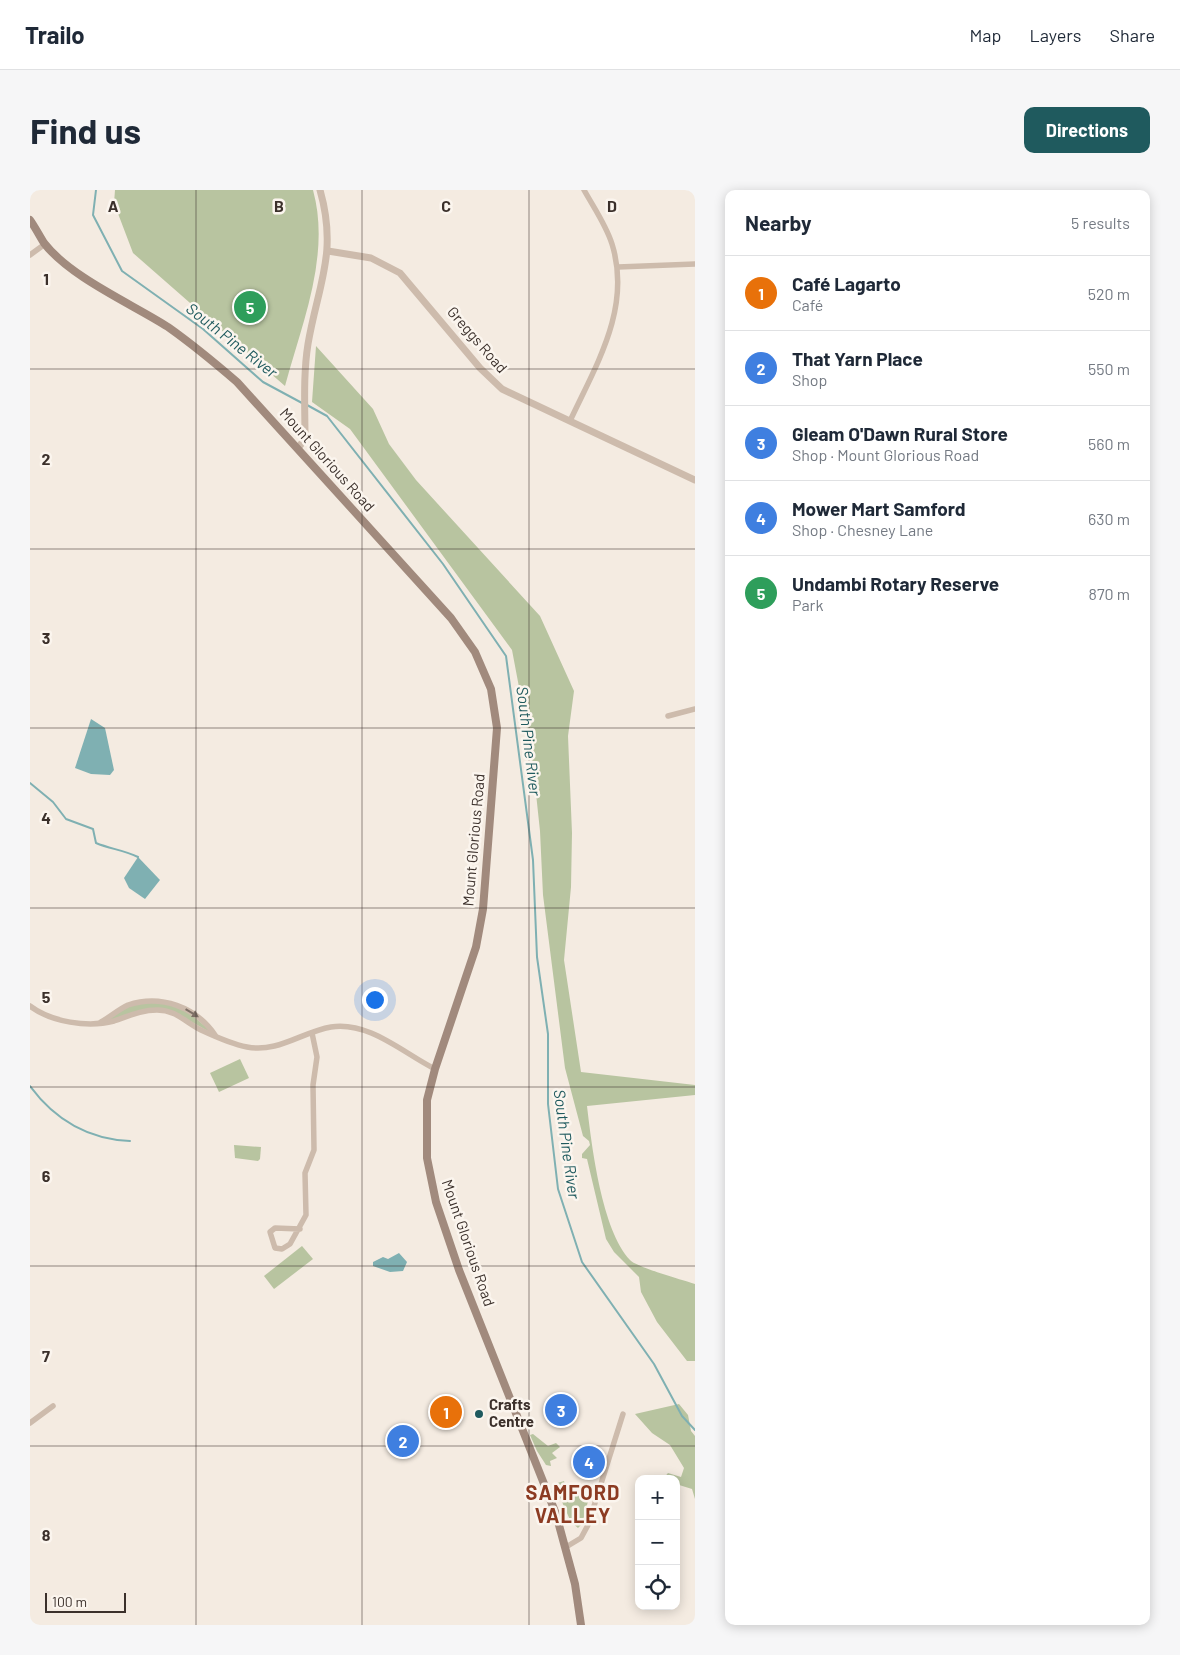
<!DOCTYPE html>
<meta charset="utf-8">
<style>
body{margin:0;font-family:Barlow,sans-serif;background:#f6f6f7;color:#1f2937}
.controls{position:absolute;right:15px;bottom:15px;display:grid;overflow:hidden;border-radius:10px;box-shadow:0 2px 12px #0003}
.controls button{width:45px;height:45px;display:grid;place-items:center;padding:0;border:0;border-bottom:1px solid #e0e1e3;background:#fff;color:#1f2937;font:25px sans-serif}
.scale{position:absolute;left:15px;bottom:12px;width:81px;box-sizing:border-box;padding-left:5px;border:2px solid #3b302b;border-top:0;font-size:14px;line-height:18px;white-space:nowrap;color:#3b302b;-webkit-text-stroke:4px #fbf5ee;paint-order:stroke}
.you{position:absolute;left:344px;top:809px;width:18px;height:18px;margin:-12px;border:4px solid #fff;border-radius:50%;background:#1a73e8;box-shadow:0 0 0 8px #1a73e833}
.badge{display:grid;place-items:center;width:32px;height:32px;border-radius:50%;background:#1f5a5e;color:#fff;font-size:16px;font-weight:700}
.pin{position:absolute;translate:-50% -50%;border:2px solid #fff;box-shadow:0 1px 5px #0006}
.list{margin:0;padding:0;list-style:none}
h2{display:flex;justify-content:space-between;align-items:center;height:65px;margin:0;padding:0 20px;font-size:21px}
h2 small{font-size:16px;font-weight:400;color:#747a83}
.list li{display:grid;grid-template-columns:32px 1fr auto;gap:15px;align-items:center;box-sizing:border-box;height:75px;padding:0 20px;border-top:1px solid #e0e1e3}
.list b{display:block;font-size:19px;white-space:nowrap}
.list p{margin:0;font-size:16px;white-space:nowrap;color:#747a83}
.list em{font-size:16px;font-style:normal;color:#747a83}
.icon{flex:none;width:28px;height:28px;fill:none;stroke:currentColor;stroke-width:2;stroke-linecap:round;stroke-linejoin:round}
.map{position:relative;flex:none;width:665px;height:1435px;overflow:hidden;border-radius:10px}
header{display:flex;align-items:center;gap:30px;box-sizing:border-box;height:70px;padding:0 25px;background:#fff;border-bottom:1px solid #e0e1e3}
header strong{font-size:24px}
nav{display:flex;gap:28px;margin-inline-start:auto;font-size:18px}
.intro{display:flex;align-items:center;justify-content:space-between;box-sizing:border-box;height:120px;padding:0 30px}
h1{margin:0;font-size:35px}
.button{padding:12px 22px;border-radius:10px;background:#1f5a5e;color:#fff;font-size:18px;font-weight:700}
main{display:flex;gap:30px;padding:0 30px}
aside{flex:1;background:#fff;border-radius:10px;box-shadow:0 2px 12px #0003}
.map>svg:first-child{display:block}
.green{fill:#b8c4a0}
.water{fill:#7fb0b2}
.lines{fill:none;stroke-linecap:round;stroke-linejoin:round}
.stream{stroke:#7fb0b2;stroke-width:2}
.minor{stroke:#cdbbac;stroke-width:5.5}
.tertiary{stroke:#cdbbac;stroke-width:7}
.secondary{stroke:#a18a7d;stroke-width:8}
.oneway{fill:#7d6f65}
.grid{fill:none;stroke:#3b302b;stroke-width:1;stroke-opacity:0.55}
.poi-dot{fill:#1f5a5e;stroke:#fbf5ee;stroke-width:2}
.labels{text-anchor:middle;stroke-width:5;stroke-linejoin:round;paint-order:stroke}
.street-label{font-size:15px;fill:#3b302b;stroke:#fbf5ee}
.poi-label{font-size:15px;font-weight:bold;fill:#3b302b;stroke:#fbf5ee;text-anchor:start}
.water-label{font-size:16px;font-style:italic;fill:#1f5a5e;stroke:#fbf5ee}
.district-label{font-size:20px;font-weight:bold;letter-spacing:1px;fill:#8c3b22;stroke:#fbf5ee}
.grid-label{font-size:16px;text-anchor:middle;font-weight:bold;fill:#3b302b;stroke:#fbf5ee;stroke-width:5;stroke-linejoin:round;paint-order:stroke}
</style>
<header>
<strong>Trailo</strong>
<nav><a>Map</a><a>Layers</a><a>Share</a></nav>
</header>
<div class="intro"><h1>Find us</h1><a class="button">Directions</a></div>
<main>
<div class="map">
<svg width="665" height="1435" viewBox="0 0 665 1435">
<rect width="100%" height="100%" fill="#f4ebe1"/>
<g class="green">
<path d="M 85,0 L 283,0 C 301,65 272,133 255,196 L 103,63 L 84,13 Z"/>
<path d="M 286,156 L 343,219 L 359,254 L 386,290 L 510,426 L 544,501 L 538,546 L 542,643 L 541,697 L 534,770 L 551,882 L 665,895 L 665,905 L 557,916 C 562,958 572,1040 600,1070 C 606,1077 653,1090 665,1094 L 665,1171 L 657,1171 L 627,1132 L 611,1102 L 609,1087 L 584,1062 L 576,1049 L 557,969 L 552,968 L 552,964 L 560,955 L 559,951 L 553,946 L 535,878 L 513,705 L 510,641 L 502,566 L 482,460 L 320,239 L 282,212 Z"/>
<polygon points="120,812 152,816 185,845 142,821 128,820 82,831 76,829 95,817"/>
<polygon points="210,869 219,888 189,902 180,883"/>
<polygon points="204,955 231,957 230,969 228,971 205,968"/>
<polygon points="272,1056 283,1069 244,1099 234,1086"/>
<polygon points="649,1214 658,1225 661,1241 665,1246 665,1309 662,1299 646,1294 646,1289 633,1289 638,1283 651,1287 654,1278 640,1255 622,1243 605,1224"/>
<polygon points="503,1244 518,1256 526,1253 530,1257 522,1263 527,1268 520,1271 521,1276 516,1275 507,1261 500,1245"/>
<polygon points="534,1291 537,1301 561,1300 552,1334 548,1338 541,1332 524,1294"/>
</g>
<g class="water">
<polygon points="61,529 75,538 84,580 80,585 61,584 45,578"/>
<polygon points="108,667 130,690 115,709 99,698 94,688"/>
<polygon points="369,1063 377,1072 373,1081 360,1082 343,1076 343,1072 353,1067 358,1069"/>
</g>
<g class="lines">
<g class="stream">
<polyline points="66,0 63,25 92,81 173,139 233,192 272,213"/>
<polyline points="277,215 297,226 413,374 476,466 503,670 507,767 518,844 518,914 528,999 552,1072 624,1174 652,1226 665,1240"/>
<path d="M 0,593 L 23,612 L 36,629 L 63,639 L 66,653 C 80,659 94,660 108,667"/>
<path d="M 0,896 C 25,930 58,949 100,951"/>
</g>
<g class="minor">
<polyline points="0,65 15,54"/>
<polyline points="588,77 665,74"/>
<path d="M 540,231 C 566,175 602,118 582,54 C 576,35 564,18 554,0"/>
<polyline points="638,526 665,519"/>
<path d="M 0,816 C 21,832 58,838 84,831 C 99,826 111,820 127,820 C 146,820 155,832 171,840 C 186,847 201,854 217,857 C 248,863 272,842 301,837 C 339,831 373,863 405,879"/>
<path d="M 71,832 C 80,827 89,819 98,815 C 131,804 166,817 185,845"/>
<polyline points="270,1039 245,1038 240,1042 245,1058 252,1059 260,1054 276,1025 275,983 284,960 283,895 287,867 282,843"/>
<polyline points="0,1233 23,1216"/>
<polyline points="536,1357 551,1348 558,1335 593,1224"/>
</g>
<g class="tertiary">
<polyline points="298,61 341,68 370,83 450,178 472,199 665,290"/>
<path d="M 268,258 L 275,249 C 275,217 273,185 278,154 C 288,95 308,63 290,0"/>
</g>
<path class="secondary" d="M 0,30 C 5,37 9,45 14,53 C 40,87 102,114 138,137 C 162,154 185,173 207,192 L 421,428 L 445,462 L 461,499 L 467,538 L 453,719 L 446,757 L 405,879 L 397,910 L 397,968 L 406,1012 L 429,1080 L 526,1324 L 545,1394 L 551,1435"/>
</g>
<defs><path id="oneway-solid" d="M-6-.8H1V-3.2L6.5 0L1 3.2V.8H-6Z" transform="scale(1.25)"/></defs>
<use class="oneway" href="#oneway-solid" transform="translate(162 823) rotate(31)"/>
<path class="grid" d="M 166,0 L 166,1435M 332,0 L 332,1435M 499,0 L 499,1435M 0,179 L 665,179M 0,359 L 665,359M 0,538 L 665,538M 0,718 L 665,718M 0,897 L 665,897M 0,1076 L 665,1076M 0,1256 L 665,1256"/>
<circle class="poi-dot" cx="449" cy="1224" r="5"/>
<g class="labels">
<g class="street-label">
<text transform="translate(447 150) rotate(49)" y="5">Greggs Road</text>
<text transform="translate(297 270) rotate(48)" y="5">Mount Glorious Road</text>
<text transform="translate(444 650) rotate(-85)" y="5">Mount Glorious Road</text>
<text transform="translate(438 1053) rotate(71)" y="5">Mount Glorious Road</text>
</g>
<g class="poi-label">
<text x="459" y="1220">Crafts<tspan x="459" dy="17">Centre</tspan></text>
</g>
<g class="water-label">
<text transform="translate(202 150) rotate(38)" y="6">South Pine River</text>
<text transform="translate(499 551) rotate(83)" y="6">South Pine River</text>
<text transform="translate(537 954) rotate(82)" y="6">South Pine River</text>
</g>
<g class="district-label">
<text x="543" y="1310">SAMFORD<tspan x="543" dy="23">VALLEY</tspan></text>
</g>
</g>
<g class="grid-label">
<text x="83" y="22">A</text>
<text x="249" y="22">B</text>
<text x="416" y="22">C</text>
<text x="582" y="22">D</text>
<text x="16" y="95">1</text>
<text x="16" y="275">2</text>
<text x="16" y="454">3</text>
<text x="16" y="634">4</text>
<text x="16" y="813">5</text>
<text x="16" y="992">6</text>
<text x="16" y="1172">7</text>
<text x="16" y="1351">8</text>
</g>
</svg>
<div class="controls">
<button>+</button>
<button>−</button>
<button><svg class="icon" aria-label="locate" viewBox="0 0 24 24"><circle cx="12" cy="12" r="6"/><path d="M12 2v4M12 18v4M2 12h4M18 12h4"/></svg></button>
</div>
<div class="scale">100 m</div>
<div class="you"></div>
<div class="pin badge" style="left:416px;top:1222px;background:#e8710a">1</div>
<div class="pin badge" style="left:373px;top:1251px;background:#3f7fe0">2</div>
<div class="pin badge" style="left:531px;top:1220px;background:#3f7fe0">3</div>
<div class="pin badge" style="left:559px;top:1272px;background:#3f7fe0">4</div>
<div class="pin badge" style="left:220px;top:117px;background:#2e9e5b">5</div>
</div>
<aside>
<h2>Nearby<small>5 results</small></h2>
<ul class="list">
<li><span class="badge" style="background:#e8710a">1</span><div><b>Café Lagarto</b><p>Café</p></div><em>520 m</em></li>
<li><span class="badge" style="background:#3f7fe0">2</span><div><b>That Yarn Place</b><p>Shop</p></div><em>550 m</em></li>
<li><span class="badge" style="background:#3f7fe0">3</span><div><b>Gleam O'Dawn Rural Store</b><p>Shop · Mount Glorious Road</p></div><em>560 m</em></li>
<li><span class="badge" style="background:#3f7fe0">4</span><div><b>Mower Mart Samford</b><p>Shop · Chesney Lane</p></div><em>630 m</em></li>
<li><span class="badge" style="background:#2e9e5b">5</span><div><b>Undambi Rotary Reserve</b><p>Park</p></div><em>870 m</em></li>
</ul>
</aside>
</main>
